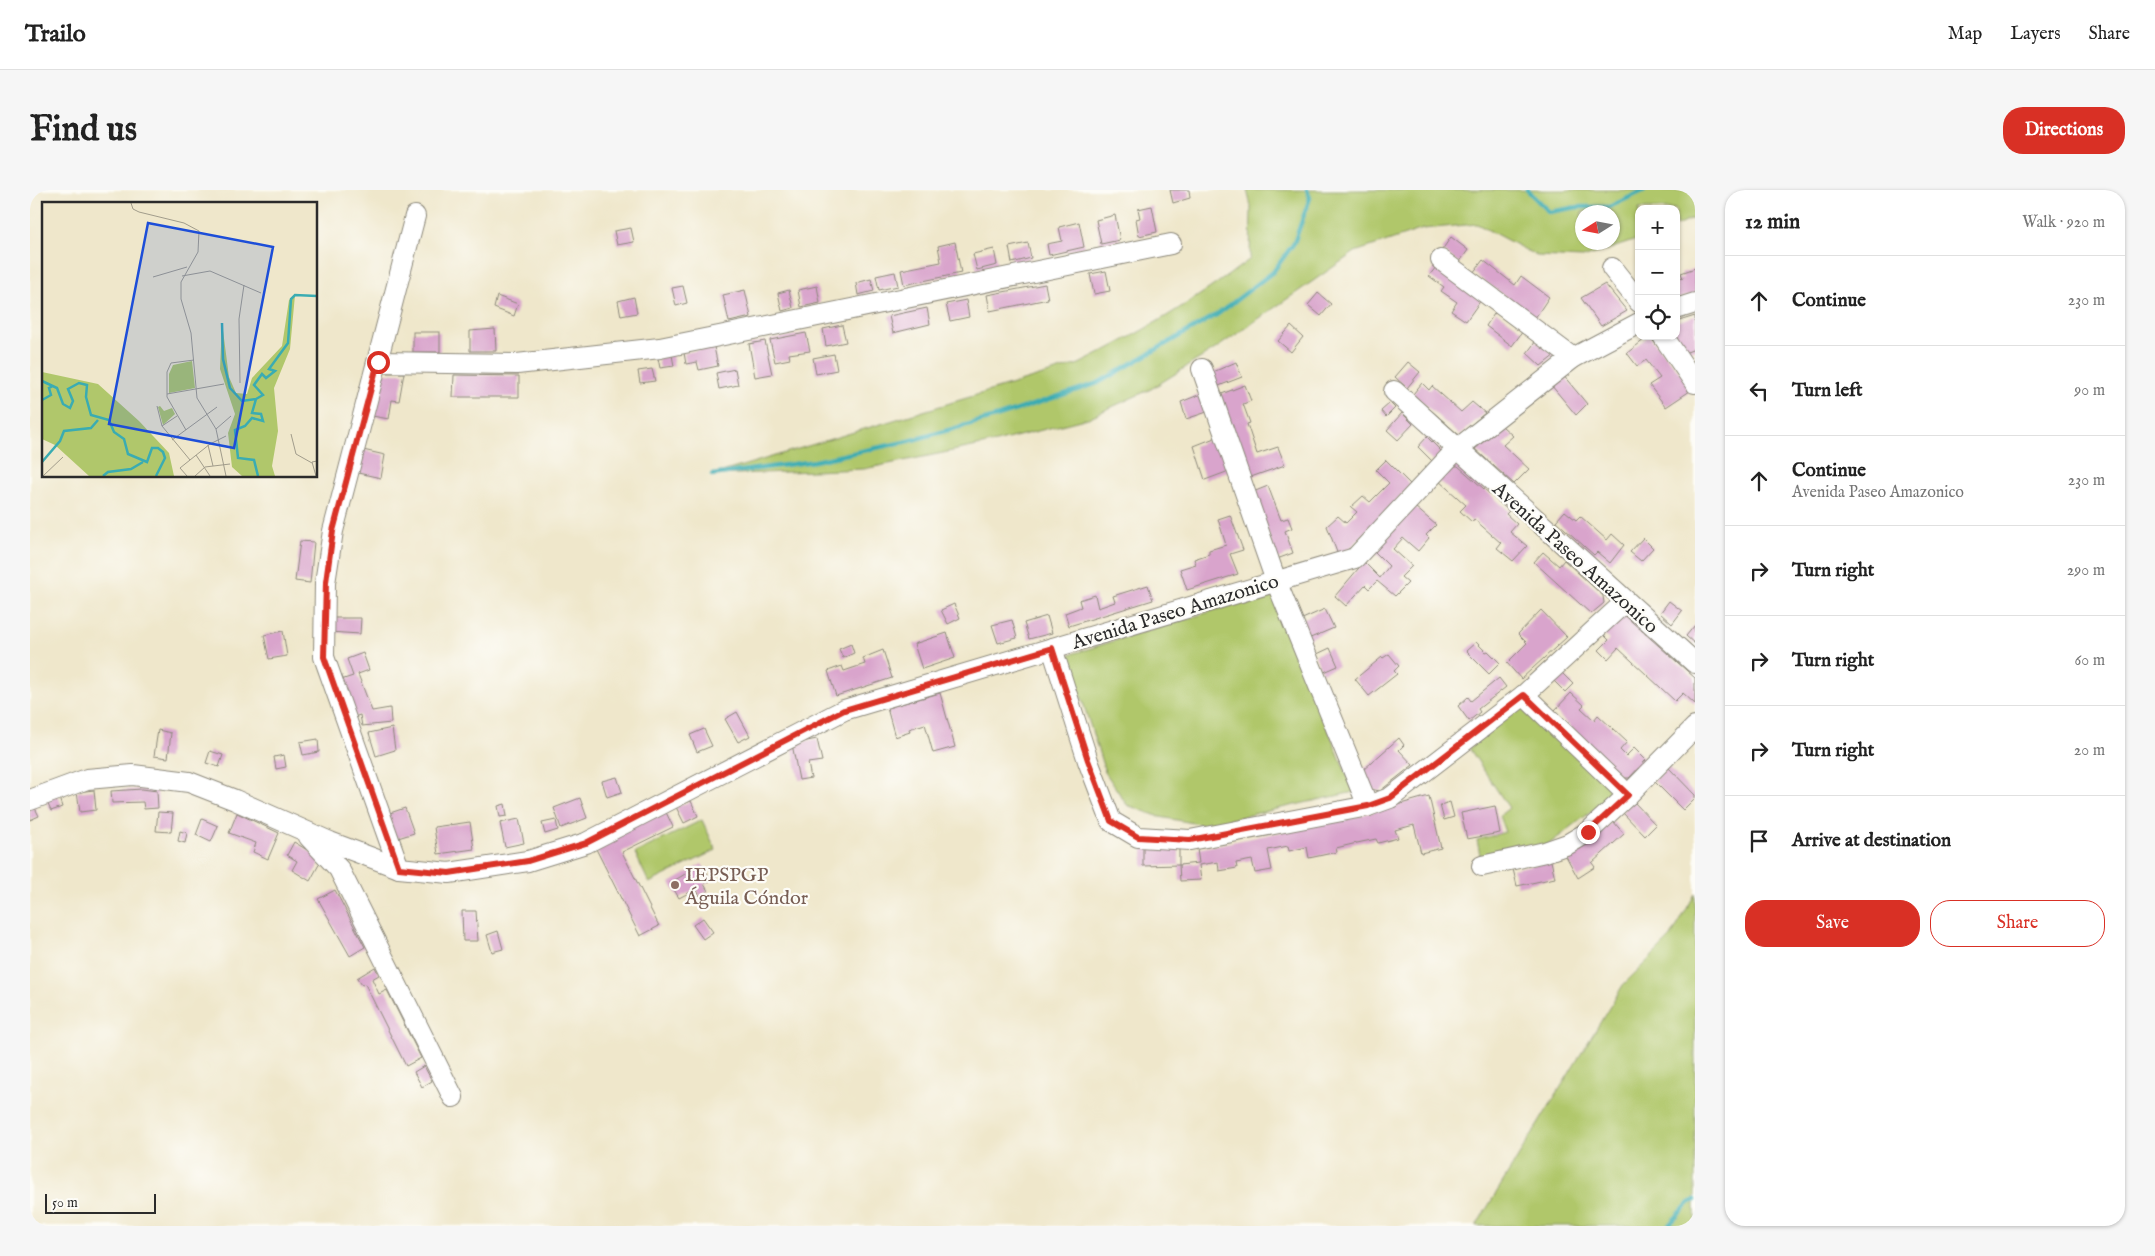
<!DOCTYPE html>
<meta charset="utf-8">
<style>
body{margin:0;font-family:"IM FELL English",serif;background:#f6f6f6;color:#222}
.controls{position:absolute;right:15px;top:15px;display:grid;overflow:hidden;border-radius:10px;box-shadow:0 1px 4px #0004}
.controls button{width:45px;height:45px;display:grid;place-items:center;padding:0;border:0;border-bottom:1px solid #e0e0e0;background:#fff;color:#222;font:25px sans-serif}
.compass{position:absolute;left:1545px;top:15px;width:45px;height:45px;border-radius:50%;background:#fff;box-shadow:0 1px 4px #0004;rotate:259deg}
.scale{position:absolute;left:15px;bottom:12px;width:111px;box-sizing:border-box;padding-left:5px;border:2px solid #2b2b2b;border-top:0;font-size:14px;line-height:18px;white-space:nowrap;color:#2b2b2b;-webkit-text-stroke:4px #fdfcf7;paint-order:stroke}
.stop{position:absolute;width:15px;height:15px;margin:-11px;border:4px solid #d93025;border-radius:50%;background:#fff}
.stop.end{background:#d93025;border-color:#fff;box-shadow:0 1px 5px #0008}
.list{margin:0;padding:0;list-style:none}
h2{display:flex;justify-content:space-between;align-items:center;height:65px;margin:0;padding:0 20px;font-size:21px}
h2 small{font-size:16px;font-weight:400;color:#767676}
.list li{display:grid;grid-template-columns:32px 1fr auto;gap:15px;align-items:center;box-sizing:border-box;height:90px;padding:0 20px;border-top:1px solid #e0e0e0}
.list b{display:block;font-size:19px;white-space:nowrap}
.list p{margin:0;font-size:16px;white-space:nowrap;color:#767676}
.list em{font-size:16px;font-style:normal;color:#767676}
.actions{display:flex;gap:10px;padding:15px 20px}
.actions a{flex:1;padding:11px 0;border:1px solid #d93025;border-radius:20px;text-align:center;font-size:18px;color:#d93025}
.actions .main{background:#d93025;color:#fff}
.icon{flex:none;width:28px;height:28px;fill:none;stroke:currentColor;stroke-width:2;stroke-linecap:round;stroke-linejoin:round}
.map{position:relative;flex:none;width:1665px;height:1036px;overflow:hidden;border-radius:20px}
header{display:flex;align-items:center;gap:30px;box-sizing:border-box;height:70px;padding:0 25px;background:#fff;border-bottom:1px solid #e0e0e0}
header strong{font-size:24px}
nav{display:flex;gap:28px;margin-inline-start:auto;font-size:18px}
.intro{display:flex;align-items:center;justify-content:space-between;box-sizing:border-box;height:120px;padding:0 30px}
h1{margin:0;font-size:35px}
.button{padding:12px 22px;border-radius:20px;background:#d93025;color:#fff;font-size:18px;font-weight:700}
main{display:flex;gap:30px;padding:0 30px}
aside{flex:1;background:#fff;border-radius:20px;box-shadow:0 1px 4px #0004}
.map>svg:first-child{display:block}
.green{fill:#b0c76b;stroke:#6e794b;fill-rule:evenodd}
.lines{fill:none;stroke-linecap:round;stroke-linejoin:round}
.stream{stroke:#3aacb2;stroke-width:4.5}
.building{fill:#d9a4cc}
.minor-casing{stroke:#8d897b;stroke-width:22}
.minor{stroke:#fff;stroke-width:20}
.route{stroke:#d93025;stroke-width:6}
.education-dot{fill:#8d6e63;stroke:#fdfcf7;stroke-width:2}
.labels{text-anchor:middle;stroke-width:4.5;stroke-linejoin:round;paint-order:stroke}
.street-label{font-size:20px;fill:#2b2b2b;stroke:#fdfcf7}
.education-label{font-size:20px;fill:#785e54;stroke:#fdfcf7;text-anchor:start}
.inset-river{fill:none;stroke:#3aacb2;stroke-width:2.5}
.inset-road{fill:none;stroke:#a19c8b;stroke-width:1}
.view{fill:#1d4ed8;fill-opacity:0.15;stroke:#1d4ed8;stroke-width:2.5}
.inset-edge{fill:none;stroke:#2b2b2b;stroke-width:2.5}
</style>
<header>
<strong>Trailo</strong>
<nav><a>Map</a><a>Layers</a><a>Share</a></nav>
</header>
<div class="intro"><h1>Find us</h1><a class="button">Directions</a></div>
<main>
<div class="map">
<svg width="1665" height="1036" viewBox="0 0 1665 1036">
<rect width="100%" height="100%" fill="#fdfcf7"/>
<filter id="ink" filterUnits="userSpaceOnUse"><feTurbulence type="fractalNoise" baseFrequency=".02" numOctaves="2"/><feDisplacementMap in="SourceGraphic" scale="10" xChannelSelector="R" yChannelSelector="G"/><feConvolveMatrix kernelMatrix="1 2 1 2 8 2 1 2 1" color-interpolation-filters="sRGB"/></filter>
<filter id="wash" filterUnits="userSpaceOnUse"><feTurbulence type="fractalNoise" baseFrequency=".0096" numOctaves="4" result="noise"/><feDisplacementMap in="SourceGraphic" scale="20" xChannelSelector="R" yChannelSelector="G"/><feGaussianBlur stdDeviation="1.12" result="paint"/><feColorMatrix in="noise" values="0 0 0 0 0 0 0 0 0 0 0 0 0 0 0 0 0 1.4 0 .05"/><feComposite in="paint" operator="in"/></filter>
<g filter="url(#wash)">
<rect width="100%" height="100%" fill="#efe7cb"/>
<g class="green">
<path d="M 1217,0 L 1665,0 L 1665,28 L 1646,36 L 1646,19 L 1609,19 L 1609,49 L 1553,68 L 1507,66 L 1447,34 L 1393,39 L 1325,62 L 1185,159 L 1121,199 L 1058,228 L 962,253 L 834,279 L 682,285 L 1049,174 C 1109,144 1167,110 1220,69 L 1221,16 ZM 1582,22 L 1582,52 L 1552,52 L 1552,22 Z"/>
<polygon points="1242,403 1324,602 1174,635 1130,627 1097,615 1075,582 1038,465"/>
<polygon points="1487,517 1496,517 1588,601 1518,655 1451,670 1447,650 1475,642 1469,626 1479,618 1439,558"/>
<polygon points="672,630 686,660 619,693 605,663"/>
<polygon points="1665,704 1665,1036 1446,1036 1593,795 1641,747"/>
</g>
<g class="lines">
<g class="stream">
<polyline points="1497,0 1519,22 1548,17 1579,17 1615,0"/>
<polyline points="682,285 785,271 879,251 969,226 1068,193 1188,124 1243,82 1264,53 1280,8 1277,0"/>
<polyline points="1638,1036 1659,1013 1665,1010"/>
</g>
</g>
<g id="blocks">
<g class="building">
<polygon points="1140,0 1159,0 1160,8 1143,13"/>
<polygon points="1122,16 1127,42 1109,46 1106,29 1110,28 1108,19"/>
<polygon points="1085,25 1090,50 1071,54 1066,30"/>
<polygon points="1049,32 1054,57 1019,65 1017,54 1032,51 1029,37"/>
<polygon points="601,38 604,52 587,55 584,41"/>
<polygon points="1421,47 1438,60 1429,73 1412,60"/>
<polygon points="925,52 931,83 874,95 871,80 911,72 908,56"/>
<polygon points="998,53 1001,68 982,73 979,57"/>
<polygon points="964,59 967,75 947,80 943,64"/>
<polygon points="1453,70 1485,95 1491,86 1519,107 1505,128 1443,83"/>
<polygon points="1406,77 1451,110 1436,131 1421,121 1427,112 1411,101 1414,97 1399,86"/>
<polygon points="1665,78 1665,103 1646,109 1646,90 1653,88 1651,83"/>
<polygon points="1076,81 1080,101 1064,104 1060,84"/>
<polygon points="865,82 868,96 849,100 846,86"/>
<polygon points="841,89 844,101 828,105 826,93"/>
<polygon points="1015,94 1018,109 960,121 957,105"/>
<polygon points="1575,94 1597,121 1571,136 1551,108"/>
<polygon points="653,96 657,113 646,116 642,98"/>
<polygon points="787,96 790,113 771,117 768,100"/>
<polygon points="715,100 721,127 699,132 693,105"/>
<polygon points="759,100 763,118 752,121 748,103"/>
<polygon points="1288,103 1301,114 1291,126 1278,115"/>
<polygon points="467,106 488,114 484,126 464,118"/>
<polygon points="604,107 607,123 591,126 588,111"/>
<polygon points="936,110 939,127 920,131 916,114"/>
<polygon points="897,118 900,134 863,143 859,126"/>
<polygon points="1466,121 1493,141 1482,156 1456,136"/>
<polygon points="1665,126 1665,159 1654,163 1645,146 1646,132"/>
<polygon points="812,135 816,152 796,156 793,139"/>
<polygon points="1261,136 1273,147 1261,162 1248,151"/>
<polygon points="465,139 466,161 440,161 440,141"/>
<rect x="383" y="142" width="27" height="20"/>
<polygon points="776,143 780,161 759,164 760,169 745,172 740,150"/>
<polygon points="1619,146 1663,199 1636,217 1619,195 1630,188 1616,170 1607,176 1597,163"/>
<polygon points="735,151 742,184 725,187 719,154"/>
<polygon points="1506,151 1525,165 1511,176 1497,163"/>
<polygon points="684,157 688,176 669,180 667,172 656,174 654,163"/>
<polygon points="804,164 807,180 786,184 783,168"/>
<polygon points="642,165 644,176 630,178 628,168"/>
<polygon points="1206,172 1212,187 1186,197 1181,183"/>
<polygon points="1378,172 1390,182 1377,198 1365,187"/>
<polygon points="622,179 625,191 610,193 608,181"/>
<polygon points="705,179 708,195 689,199 686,183"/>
<polygon points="352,183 374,183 369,211 362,210 359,229 342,226"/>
<polygon points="424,185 489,186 489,207 423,207"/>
<polygon points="1533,185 1557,214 1546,225 1521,195"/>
<polygon points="1392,193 1399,200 1402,196 1431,222 1442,212 1455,223 1429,245 1383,204"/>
<polygon points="1215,195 1221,211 1213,214 1220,233 1217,234 1227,264 1248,257 1255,275 1218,288 1189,205"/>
<polygon points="1171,204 1177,222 1156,229 1151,212"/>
<polygon points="1360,213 1365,218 1356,227 1351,221"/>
<polygon points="1372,223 1383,234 1368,250 1357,240"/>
<polygon points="1472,236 1483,246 1473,255 1499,279 1484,294 1445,259"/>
<polygon points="1187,247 1199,281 1175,290 1164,256"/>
<polygon points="1397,247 1412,262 1403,272 1388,257"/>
<polygon points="333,260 355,265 351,288 328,283"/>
<polygon points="1356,270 1381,295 1320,358 1308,365 1297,336 1308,326 1316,333 1327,322 1321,317 1333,306 1340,312 1359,293 1346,280"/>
<polygon points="1423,276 1428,276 1479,321 1476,324 1487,334 1480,342 1497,356 1483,371 1467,358 1471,353 1444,329 1442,332 1430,321 1436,315 1409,291"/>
<polygon points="1238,296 1251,330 1258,328 1262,338 1255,341 1263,363 1247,369 1223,302"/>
<polygon points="1385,317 1406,335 1396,345 1399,348 1388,361 1373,348 1363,359 1382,376 1371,387 1378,393 1365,406 1347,391 1339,399 1335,395 1316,416 1305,406 1334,372 1350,388 1359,376 1344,361"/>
<polygon points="1535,321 1546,330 1550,326 1577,350 1582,344 1594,355 1580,373 1567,362 1564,365 1526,331"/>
<polygon points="1200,325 1213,360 1200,364 1208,384 1157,400 1150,379 1166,374 1164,369 1179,364 1179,360 1196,355 1188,329"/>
<polygon points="1613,348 1623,358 1611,371 1600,362"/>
<polygon points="270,351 284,352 280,393 265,391"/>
<polygon points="1513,362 1529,376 1534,370 1573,406 1574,413 1561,424 1504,372"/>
<polygon points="1118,395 1123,410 1039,436 1035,423 1051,417 1049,410 1065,405 1068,418 1085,412 1083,406"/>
<polygon points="1639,411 1652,421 1642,434 1630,423"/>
<polygon points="924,414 930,428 918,434 911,420"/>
<polygon points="1295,419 1304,438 1278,449 1270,430"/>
<polygon points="1511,420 1537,447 1491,489 1477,473 1497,453 1488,444"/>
<polygon points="1593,424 1665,488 1665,514 1653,503 1645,511 1588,458 1578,469 1569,460 1579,450 1572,443"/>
<polygon points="1017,426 1022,443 999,449 994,433"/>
<polygon points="299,428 331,428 330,444 299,442"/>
<polygon points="982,430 987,448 968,453 962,435"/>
<polygon points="1665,435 1665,454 1656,446"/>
<polygon points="253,441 257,466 239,469 234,445"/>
<polygon points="917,443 925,468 892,479 884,454"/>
<polygon points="1446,452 1456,462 1458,461 1470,473 1459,484 1436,461"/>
<polygon points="821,454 824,463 813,468 809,459"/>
<polygon points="1300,458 1308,476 1292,483 1285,465"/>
<polygon points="853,460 862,488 806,506 798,481 812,476 814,481 835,474 833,468"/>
<polygon points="333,463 339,480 328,484 342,521 360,518 361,533 332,536 330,525 324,527 311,490 323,486 317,469"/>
<polygon points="1359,464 1369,476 1364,481 1367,484 1339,506 1325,489 1352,467 1353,468"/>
<polygon points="1530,481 1543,494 1535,502 1522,489"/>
<polygon points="1469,488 1476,497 1448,519 1450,522 1439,531 1428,516 1438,507 1441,511"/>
<polygon points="910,503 925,557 903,563 895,534 879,539 880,542 865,547 857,518"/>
<polygon points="1541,503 1554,515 1551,518 1564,530 1568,525 1597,552 1590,560 1596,566 1604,558 1616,570 1599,588 1593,588 1524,521"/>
<polygon points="707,522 720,546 708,552 695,529"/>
<polygon points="362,538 365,560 346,566 339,543"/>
<polygon points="674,539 682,556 667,562 660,545"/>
<polygon points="128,540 141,543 138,568 124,566"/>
<polygon points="1369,548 1374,555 1369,560 1383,575 1350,601 1340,599 1333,580"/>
<polygon points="288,549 289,562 273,565 270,552"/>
<polygon points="787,549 792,571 778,573 781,588 769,590 762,554"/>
<polygon points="180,561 193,565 189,577 176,573"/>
<polygon points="254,565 256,577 246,579 244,567"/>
<polygon points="1638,577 1665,605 1665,608 1653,620 1624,591"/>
<polygon points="587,587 592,602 577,607 572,591"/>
<polygon points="112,599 127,601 128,618 114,619 113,612 82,613 81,601"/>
<polygon points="64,600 66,620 50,622 47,602"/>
<polygon points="28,605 32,617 21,621 16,610"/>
<polygon points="1399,606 1411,658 1391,663 1384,635 1365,640 1368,648 1348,653 1346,649 1327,653 1306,658 1307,662 1279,668 1277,657 1259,661 1258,656 1238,660 1242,680 1225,683 1222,670 1206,673 1207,678 1189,681 1188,672 1169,675 1171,690 1150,691 1149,675 1113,676 1113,657 1149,658 1149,675 1169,673 1167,659 1321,628"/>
<polygon points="550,608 557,628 531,638 524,618"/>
<polygon points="661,611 668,626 654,633 646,617"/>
<polygon points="1603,611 1626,635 1615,646 1592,622"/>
<polygon points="1420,612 1424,627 1414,630 1410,615"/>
<polygon points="475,614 477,626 470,627 468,616"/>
<polygon points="4,616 9,626 0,630 0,618"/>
<polygon points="1465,616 1470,643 1437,649 1431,623"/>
<polygon points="375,618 384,643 365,649 357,624"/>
<polygon points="634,618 643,637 592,662 629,736 610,746 563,653"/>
<polygon points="128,622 143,623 141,642 126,641"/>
<polygon points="207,623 249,643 238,669 223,662 226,653 199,643"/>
<polygon points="172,629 188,636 181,652 166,645"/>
<polygon points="489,629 494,653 475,657 470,633"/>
<polygon points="526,630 528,640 515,644 512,633"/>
<polygon points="1583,631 1594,644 1562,673 1565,677 1548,688 1536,666 1552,658"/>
<polygon points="440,632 444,659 408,664 404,637"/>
<polygon points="150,641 157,643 155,653 148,651"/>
<polygon points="264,652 292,669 280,691 262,680 267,671 257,665"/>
<polygon points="1521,671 1525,688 1487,696 1483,679"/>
<polygon points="672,674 681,690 674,694 678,701 670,706 666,699 649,708 640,693"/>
<polygon points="305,700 335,757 320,766 288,709"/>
<polygon points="432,721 446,721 448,751 433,751"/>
<polygon points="673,728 683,742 673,749 663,735"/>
<polygon points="468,741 473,759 462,762 457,745"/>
<polygon points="345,777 349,785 342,789 349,804 357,800 391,868 376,876 335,794 332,795 327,788"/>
<polygon points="394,876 402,891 392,897 384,882"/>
</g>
</g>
</g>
<g filter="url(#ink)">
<use href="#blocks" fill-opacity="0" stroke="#8d897b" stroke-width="1"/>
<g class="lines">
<defs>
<g id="minor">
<polyline points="1411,70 1543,168"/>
<polyline points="1582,78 1609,112"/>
<polyline points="1646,119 1665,113"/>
<polyline points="1633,146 1665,193"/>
<polyline points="348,172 487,174 630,158 1141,54"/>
<polyline points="1172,179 1246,391 1338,616"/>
<polyline points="1364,201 1665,473"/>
<polyline points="1022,458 1058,571 1081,631 1108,647 1160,650 1338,616 1360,608 1494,505 1595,412"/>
<polyline points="1494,505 1598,605"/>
<polyline points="0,610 57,589 103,585 159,592 205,610 300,652 369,678 419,683 498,671 556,653 814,520 1325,368 1427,259 1543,168 1609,133"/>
<polyline points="279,647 309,679 423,907"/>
<polyline points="1452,676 1515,662 1538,654 1558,642 1598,605 1665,537"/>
<polyline points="369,678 294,467 295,393 303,341 385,26"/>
</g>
</defs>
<use href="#minor" class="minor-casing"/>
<use href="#minor" class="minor"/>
</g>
</g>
<g class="lines" filter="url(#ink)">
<polyline class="route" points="348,172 303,341 296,392 294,467 369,678 419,683 498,671 556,653 814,520 1022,458 1058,570 1081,631 1108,647 1160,650 1338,616 1360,608 1494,505 1598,605 1558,642"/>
</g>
<circle class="education-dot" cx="645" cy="695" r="5"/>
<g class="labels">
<g class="street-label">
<text transform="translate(1546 367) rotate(42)" y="7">Avenida Paseo Amazonico</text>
<text transform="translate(1145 421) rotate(-17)" y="7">Avenida Paseo Amazonico</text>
</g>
<g class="education-label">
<text x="655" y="691">IEPSPGP<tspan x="655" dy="23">Águila Cóndor</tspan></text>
</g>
</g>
<g transform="translate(12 12)">
<rect width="275" height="275" fill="#efe7cb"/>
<path d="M 253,93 L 248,147 L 232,186 L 236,229 L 230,264 L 233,274 L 200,274 L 190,265 L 186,231 L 193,212 L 178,167 L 180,121 L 187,175 L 194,191 L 205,192 L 210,176 L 240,144 L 247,98 ZM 150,159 L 153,186 L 127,191 L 127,172 L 131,163 ZM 0,170 L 56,182 L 97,219 L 127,251 L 132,274 L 47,274 L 13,243 L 0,237 ZM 118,204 L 122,209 L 130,206 L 133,212 L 121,223 L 116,205 Z" fill="#b0c76b"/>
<path class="inset-river" d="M 180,121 L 181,157 L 188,186 L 200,199 L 214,197M 0,179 L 15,186 L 21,202 L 28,206 L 31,199 L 26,187 L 37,181 L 45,183 L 44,195 L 49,213 L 67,218 L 72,230 L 82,237 L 86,252 L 105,260 L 110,246 L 116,246 L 121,250 L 123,256 L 114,274M 0,198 L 9,193 L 7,186 L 11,184M 0,260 L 18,239 L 22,229 L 49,226 L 56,218M 61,274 L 66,270 L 89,267 L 101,260M 216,274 L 212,258 L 196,256 L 193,228 L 203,224 L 210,216 L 221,219 L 219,212 L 210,211 L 214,197 L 221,193 L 212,183 L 220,172 L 224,176 L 233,169 L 227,167 L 246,141 L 249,97 L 253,93 L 275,94"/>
<path class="inset-road" d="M 89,1 L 91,7 L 97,10 L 142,21 L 157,29 L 156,50 L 139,80 L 139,97 L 149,131 L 155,196 L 174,227 L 184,274M 140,74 L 168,69 L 219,91M 111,75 L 145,65M 198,181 L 197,117 L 202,83M 125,192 L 182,182M 115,204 L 120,224 L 148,258M 120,224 L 135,214M 174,227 L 189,214M 144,228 L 125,195 L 125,170 L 129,161 L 152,158M 249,232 L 254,252 L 270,261M 130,238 L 175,205M 166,243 L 171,264M 154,253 L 168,274M 1,274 L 21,255M 145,274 L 138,266 L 168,242 L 184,234M 153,274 L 163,265 L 188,262M 274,274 L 270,260 L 275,259"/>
<path class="view" d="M 106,21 L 231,45 L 192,246 L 67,222 Z"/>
<rect width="275" height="275" class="inset-edge"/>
</g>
</svg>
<div class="controls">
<button>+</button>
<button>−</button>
<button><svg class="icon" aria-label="locate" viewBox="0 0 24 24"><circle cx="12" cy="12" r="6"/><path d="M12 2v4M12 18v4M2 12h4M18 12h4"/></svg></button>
</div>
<svg class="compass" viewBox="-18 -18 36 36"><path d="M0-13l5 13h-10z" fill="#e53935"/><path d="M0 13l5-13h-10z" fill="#767676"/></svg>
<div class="scale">50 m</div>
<div class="stop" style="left:348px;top:172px"></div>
<div class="stop end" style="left:1558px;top:642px"></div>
</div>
<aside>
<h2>12 min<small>Walk · 920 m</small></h2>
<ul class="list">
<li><svg class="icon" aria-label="ahead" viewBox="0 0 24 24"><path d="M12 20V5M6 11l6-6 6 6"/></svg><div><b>Continue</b></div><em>230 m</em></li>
<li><svg class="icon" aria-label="left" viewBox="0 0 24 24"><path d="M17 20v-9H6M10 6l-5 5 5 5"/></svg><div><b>Turn left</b></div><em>90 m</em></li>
<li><svg class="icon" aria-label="ahead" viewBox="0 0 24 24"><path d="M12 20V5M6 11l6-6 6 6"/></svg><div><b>Continue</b><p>Avenida Paseo Amazonico</p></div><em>230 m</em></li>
<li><svg class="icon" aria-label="right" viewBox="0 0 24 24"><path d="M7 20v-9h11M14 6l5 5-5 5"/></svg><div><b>Turn right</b></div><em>290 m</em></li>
<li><svg class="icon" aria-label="right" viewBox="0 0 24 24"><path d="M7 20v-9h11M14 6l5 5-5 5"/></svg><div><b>Turn right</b></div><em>60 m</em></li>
<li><svg class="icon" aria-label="right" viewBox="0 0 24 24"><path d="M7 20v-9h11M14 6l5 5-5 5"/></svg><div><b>Turn right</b></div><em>20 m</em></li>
<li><svg class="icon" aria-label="arrive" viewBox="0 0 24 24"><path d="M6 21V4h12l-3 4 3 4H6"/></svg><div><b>Arrive at destination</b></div></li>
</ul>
<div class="actions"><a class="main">Save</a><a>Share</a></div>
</aside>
</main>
